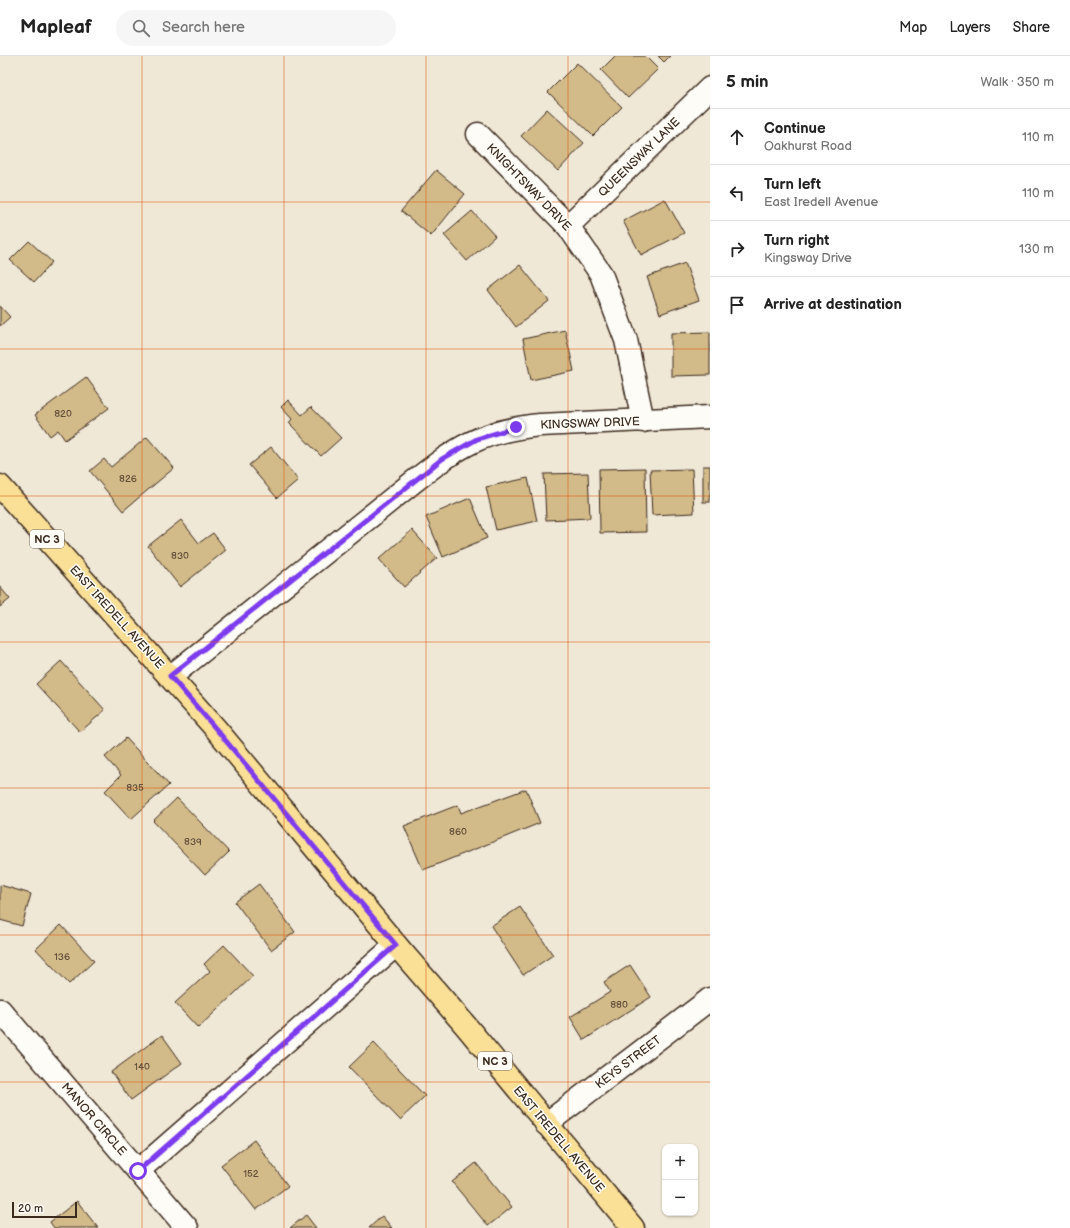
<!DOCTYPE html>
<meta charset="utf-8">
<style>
body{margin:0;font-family:"Balsamiq Sans",sans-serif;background:#f6f6f6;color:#222}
.controls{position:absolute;right:12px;bottom:12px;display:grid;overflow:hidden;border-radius:8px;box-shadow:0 1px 3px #0004}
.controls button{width:36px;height:36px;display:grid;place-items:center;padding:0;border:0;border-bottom:1px solid #e0e0e0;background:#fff;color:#222;font:20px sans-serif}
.scale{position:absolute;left:12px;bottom:10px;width:65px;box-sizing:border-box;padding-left:4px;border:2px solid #3b2a1e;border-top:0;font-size:11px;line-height:14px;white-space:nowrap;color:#3b2a1e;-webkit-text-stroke:3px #fdfcf7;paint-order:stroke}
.stop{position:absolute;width:12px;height:12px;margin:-9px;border:3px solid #7c3aed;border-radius:50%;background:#fff}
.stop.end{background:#7c3aed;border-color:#fff;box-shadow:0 1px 4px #0008}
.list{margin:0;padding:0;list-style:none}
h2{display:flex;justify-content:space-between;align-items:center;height:52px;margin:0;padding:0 16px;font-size:17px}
h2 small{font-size:13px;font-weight:400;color:#767676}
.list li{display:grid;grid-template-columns:26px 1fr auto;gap:12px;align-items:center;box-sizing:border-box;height:56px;padding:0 16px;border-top:1px solid #e0e0e0}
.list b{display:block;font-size:15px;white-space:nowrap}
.list p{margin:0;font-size:13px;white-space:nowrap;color:#767676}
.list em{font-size:13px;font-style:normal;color:#767676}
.icon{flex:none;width:22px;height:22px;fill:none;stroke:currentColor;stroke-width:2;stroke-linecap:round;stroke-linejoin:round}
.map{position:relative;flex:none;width:710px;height:1172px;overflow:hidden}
header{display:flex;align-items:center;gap:24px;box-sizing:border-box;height:56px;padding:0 20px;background:#fff;border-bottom:1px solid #e0e0e0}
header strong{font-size:19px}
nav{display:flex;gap:22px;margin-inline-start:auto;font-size:14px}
.search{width:280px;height:36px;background:#f6f6f6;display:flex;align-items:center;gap:10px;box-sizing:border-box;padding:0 14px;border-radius:22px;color:#767676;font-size:15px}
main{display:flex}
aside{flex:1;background:#fff}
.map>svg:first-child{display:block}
.building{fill:#d2ba89;stroke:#3b2a1e}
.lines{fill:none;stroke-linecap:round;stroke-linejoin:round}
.minor-casing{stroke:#3b2a1e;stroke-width:25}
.major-casing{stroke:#3b2a1e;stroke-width:25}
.minor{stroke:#fdfcf7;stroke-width:22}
.major{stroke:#fadf96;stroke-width:22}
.route{stroke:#7c3aed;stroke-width:5}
.grid{fill:none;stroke:#df570d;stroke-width:1;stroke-opacity:0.55}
.labels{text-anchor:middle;stroke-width:3;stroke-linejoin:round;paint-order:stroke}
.number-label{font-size:10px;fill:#614e39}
.shield{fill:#fdfcf7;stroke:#75695f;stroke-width:1}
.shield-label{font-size:11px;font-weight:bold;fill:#3b2a1e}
.street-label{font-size:12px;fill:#3b2a1e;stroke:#fdfcf7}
</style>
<header>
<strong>Mapleaf</strong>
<div class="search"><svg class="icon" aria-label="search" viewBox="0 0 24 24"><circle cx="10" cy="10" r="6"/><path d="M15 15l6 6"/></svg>Search here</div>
<nav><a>Map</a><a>Layers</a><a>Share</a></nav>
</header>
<main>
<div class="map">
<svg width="710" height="1172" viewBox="0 0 710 1172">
<rect width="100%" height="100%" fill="#f0e8d6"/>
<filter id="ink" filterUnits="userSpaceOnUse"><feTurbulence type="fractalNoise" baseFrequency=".025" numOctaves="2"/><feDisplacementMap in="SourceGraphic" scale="8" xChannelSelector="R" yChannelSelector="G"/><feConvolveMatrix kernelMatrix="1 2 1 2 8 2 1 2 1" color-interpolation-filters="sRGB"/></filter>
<g filter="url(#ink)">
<g class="building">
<polygon points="615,0 645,0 658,13 628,42 601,14"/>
<polygon points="658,0 670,0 664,6"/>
<polygon points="577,7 622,51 593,80 548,36"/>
<polygon points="547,53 584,87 558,115 521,80"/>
<polygon points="436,114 465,138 431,180 401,155"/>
<polygon points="665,143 684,177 641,199 623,165"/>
<polygon points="472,155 495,180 467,205 444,179"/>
<polygon points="29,185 52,206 34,226 10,204"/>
<polygon points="685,207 699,244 660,258 647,221"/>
<polygon points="520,209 549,245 516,271 488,234"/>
<polygon points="0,250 10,261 0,270"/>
<polygon points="565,274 574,315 531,324 523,283"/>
<polygon points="710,276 710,319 671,320 671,277"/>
<polygon points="86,321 109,352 65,384 58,374 50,380 35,359"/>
<polygon points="288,344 302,359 311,351 341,382 321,400 289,367 292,363 281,351"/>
<polygon points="147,381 174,412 123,455 90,415 104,403 111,411"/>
<polygon points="271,391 298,424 277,442 249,409"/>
<rect x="703" y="410" width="7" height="36"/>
<polygon points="645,412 646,476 600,477 599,413"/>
<polygon points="692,413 694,457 652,459 650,414"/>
<polygon points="588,417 590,462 546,464 544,418"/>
<polygon points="528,422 537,465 496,474 486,431"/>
<polygon points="470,442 487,482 443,501 426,461"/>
<polygon points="181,464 199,487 213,477 226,494 180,531 148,490"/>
<polygon points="412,474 437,502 404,531 379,503"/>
<polygon points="0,531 10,543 0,551"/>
<polygon points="61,605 105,654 80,676 36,628"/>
<polygon points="126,682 169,729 131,763 105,735 121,719 105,701"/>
<polygon points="526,733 540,767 423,814 404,770 458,749 461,757"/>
<polygon points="177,742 229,796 205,819 153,765"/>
<polygon points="259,828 295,876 271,894 235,846"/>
<polygon points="0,829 31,838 22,870 0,864"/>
<polygon points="520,851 553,899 523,919 491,870"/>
<polygon points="61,869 94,905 69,928 36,893"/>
<polygon points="224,889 253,920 198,972 175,947 210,915 204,908"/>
<polygon points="630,909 651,941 584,984 570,961 610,936 604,926"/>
<polygon points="162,979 182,1007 131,1044 111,1016"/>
<polygon points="374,987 425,1040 400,1064 349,1011"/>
<polygon points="254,1084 288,1130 256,1154 221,1109"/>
<polygon points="476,1107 512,1151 488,1170 452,1126"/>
<polygon points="77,1145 98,1172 54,1172 50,1166"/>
<polygon points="306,1159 316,1172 290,1172"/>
<polygon points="382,1160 392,1172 369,1172"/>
</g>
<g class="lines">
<defs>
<g id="minor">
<polyline points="478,78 568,170 601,218 626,284 643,365"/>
<polyline points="568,170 710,32"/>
<path d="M 170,621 L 412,427 C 458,391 480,375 540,369 L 710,361"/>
<polyline points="0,954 187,1172"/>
<polyline points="546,1068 710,943"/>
<polyline points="138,1115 396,889"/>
</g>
<polyline id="major" points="0,430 216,673 396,889 466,970 633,1172"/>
</defs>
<use href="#minor" class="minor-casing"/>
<use href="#major" class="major-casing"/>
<use href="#minor" class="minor"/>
<use href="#major" class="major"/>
</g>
</g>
<g class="lines" filter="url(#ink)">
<polyline class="route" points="138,1115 396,889 216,673 170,620 442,403 477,383 516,371"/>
</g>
<path class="grid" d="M 142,0 L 142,1172M 284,0 L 284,1172M 426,0 L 426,1172M 568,0 L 568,1172M 0,146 L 710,146M 0,293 L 710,293M 0,440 L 710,440M 0,586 L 710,586M 0,732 L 710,732M 0,879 L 710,879M 0,1026 L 710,1026"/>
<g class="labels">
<g class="number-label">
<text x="63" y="361">820</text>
<text x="128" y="426">826</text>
<text x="180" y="503">830</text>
<text x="135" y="735">835</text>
<text x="458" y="779">860</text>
<text x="193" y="789">839</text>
<text x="62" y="904">136</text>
<text x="619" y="952">880</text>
<text x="142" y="1014">140</text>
<text x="251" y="1121">152</text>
</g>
<g class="shield">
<rect x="30" y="474" width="34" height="18" rx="3"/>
<rect x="478" y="996" width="34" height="18" rx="3"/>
</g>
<g class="shield-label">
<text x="47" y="487">NC 3</text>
<text x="495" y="1009">NC 3</text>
</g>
<g class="street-label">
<text transform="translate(639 101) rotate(-44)" y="4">QUEENSWAY LANE</text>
<text transform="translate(529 131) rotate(46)" y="4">KNIGHTSWAY DRIVE</text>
<text transform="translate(590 367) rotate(-2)" y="4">KINGSWAY DRIVE</text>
<text transform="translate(117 561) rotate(48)" y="4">EAST IREDELL AVENUE</text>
<text transform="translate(628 1006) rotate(-37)" y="4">KEYS STREET</text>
<text transform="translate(94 1063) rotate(49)" y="4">MANOR CIRCLE</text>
<text transform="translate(559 1083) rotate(50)" y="4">EAST IREDELL AVENUE</text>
</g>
</g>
</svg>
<div class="controls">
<button>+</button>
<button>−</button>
</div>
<div class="scale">20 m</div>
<div class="stop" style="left:138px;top:1115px"></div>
<div class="stop end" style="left:516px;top:371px"></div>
</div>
<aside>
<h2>5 min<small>Walk · 350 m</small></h2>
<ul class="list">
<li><svg class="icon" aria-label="ahead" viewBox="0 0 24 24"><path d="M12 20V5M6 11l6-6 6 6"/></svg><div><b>Continue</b><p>Oakhurst Road</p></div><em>110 m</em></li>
<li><svg class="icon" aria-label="left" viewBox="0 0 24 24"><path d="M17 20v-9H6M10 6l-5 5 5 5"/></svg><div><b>Turn left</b><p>East Iredell Avenue</p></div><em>110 m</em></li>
<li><svg class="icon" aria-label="right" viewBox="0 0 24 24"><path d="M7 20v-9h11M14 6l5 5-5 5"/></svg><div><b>Turn right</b><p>Kingsway Drive</p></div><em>130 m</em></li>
<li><svg class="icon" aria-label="arrive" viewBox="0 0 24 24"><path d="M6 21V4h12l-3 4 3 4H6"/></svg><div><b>Arrive at destination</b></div></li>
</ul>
</aside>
</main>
